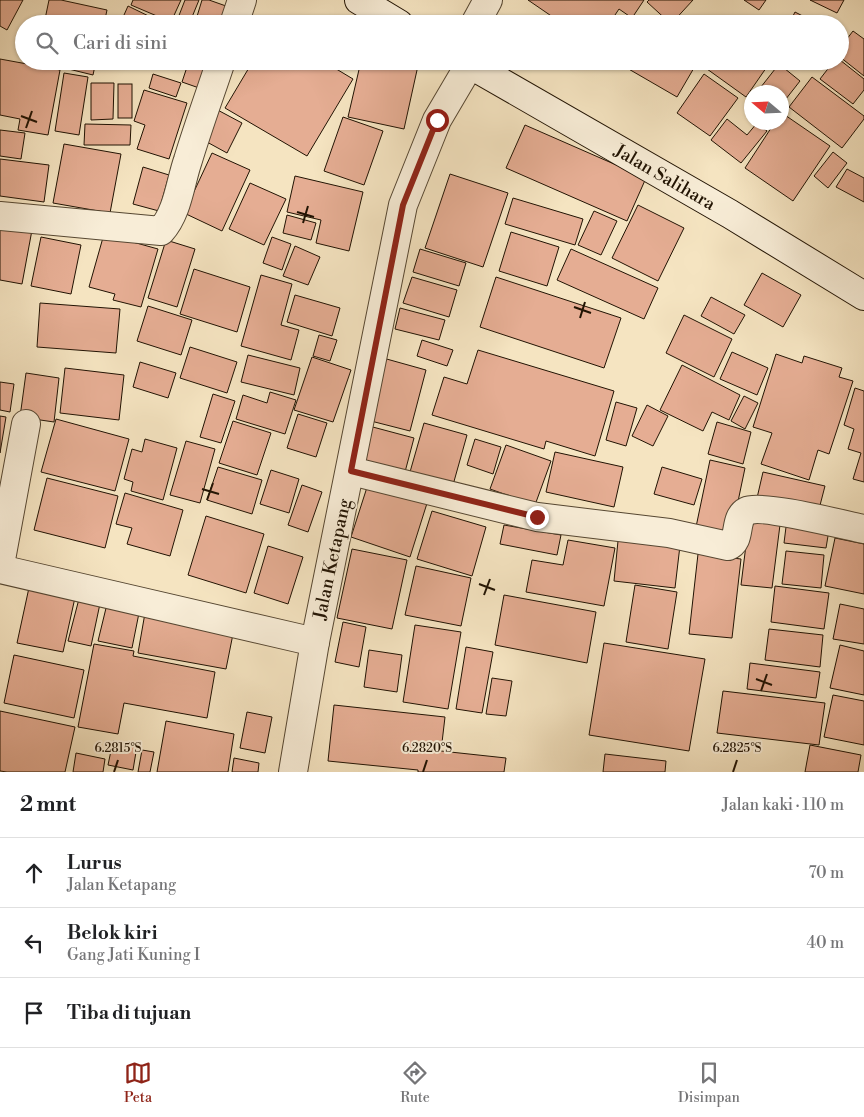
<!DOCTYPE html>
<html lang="id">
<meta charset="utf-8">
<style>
body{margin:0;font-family:"Libre Bodoni",serif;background:#f6f6f6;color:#202124}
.compass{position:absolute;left:744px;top:85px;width:45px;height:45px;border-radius:50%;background:#fff;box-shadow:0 1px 4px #0004;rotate:289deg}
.stop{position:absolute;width:15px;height:15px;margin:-11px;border:4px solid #8f2418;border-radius:50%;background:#fff}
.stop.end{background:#8f2418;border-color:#fff;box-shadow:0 1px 5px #0008}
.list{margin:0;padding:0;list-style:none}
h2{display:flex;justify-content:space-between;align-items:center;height:65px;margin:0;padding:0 20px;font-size:21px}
h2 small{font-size:16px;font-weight:400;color:#757577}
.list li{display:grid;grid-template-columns:32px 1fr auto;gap:15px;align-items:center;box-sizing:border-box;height:70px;padding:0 20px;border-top:1px solid #e0e0e0}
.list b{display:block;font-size:19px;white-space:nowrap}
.list p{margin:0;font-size:16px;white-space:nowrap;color:#757577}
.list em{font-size:16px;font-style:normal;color:#757577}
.icon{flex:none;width:28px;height:28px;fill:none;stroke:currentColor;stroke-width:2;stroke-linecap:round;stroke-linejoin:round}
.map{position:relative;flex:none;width:864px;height:772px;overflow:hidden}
.search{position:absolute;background:#fff;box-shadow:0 1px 4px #0004;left:15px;right:15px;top:15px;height:55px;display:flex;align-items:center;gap:12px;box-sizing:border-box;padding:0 18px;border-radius:28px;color:#757577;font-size:19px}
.sheet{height:275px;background:#fff}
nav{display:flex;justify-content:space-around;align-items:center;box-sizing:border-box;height:70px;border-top:1px solid #e0e0e0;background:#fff;font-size:14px;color:#757577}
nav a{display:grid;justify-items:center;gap:2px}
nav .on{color:#8f2418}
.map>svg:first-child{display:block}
.building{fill:#e5ad93;stroke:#211303}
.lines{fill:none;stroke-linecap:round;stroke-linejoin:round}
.street-casing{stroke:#564732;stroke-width:30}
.secondary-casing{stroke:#211303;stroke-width:30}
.street{stroke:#f8edd7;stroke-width:28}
.secondary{stroke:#f8edd7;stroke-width:28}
.route{stroke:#8f2418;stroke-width:6}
.ticks{fill:none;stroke:#211303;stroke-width:2}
.labels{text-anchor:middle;stroke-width:4;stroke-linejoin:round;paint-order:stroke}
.street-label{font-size:18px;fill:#211303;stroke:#f8edd7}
.ticks-label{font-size:12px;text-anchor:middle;fill:#211303;stroke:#f8edd7;stroke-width:4;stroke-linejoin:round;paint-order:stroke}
</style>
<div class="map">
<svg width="864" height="772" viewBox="0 0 864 772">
<rect width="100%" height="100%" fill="#f5e4c1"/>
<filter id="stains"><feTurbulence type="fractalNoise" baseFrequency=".004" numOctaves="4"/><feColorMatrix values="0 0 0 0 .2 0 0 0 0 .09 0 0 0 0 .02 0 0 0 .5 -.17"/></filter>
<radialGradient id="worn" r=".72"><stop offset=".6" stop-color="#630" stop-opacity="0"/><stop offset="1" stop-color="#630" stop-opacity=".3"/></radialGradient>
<g class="building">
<polygon points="0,0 23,0 7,30 0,26"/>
<polygon points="49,0 61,0 107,10 104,24 44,24"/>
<polygon points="133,0 181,0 171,22 131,5"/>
<polygon points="185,0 199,0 190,22 178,18"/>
<polygon points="202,0 209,0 226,6 219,24 195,23"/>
<polygon points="528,0 644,0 632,18 619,9 609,24 563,24"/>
<polygon points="649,0 693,0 671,24 647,2"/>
<polygon points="744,0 766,0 759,10"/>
<polygon points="810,0 844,0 837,13"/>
<polygon points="128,6 165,24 120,24"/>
<polygon points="795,12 818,24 789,24"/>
<polygon points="648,16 661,24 643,24"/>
<polygon points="853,31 864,39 864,76 840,57 840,48"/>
<polygon points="0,59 60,70 48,135 18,130 20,119 0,115"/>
<polygon points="840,60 864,79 864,90 853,104 820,79 834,61"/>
<polygon points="36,61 96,61 93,75"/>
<polygon points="189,61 211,61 202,89 182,82"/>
<polygon points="253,61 323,61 353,79 307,156 225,108"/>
<polygon points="361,61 419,61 404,129 348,117"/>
<polygon points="622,61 698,61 677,97 620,64"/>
<polygon points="713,61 771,61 746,97 707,69"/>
<polygon points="779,64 800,81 782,104 782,92 757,92"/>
<polygon points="64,73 88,77 79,135 55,131"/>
<polygon points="153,74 181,83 176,97 149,88"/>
<polygon points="704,74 738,98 710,136 677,113"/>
<polygon points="812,77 864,116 864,119 842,148 789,107"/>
<polygon points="91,83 114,83 113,119 91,120"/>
<rect x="118" y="84" width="14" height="34"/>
<polygon points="144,90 187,103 169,159 137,149 145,125 134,121"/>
<polygon points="212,107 242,123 227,153 196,136"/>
<polygon points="782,113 830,146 793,201 745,168 775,122 782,122"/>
<polygon points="343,117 383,131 364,185 324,171"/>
<polygon points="727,119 747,135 757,123 767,131 741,163 711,140"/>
<polygon points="85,124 131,125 130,145 84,145"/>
<polygon points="525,125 646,178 627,221 506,168"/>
<polygon points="0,130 25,133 21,159 0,156"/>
<polygon points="64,144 121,154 110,213 53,203"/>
<polygon points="833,152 847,163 828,188 814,176"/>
<polygon points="212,153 250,170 222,231 184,213"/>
<polygon points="0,159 49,165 44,202 0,196"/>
<polygon points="143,167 169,175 159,211 133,204"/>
<polygon points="847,169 864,178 864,202 836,187"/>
<polygon points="450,174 508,193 483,267 425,248"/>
<polygon points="295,176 363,192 349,251 316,243 321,220 287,212"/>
<polygon points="250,183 286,199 264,245 229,229"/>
<polygon points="513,198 583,219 575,245 505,224"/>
<polygon points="638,205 684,228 658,281 612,258"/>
<polygon points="594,211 617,221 601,255 578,245"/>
<polygon points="287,215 316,223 311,240 283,233"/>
<polygon points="0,224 32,230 22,284 0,280"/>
<polygon points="511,232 559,247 547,286 499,271"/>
<polygon points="104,234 158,249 141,307 113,300 115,294 89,287"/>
<polygon points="41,237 81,245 71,294 31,286"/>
<polygon points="272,237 291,244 282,270 263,263"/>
<polygon points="166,240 195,249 177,307 148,298"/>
<polygon points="295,246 320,257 308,285 283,276"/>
<polygon points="420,249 466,263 459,286 413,272"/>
<polygon points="571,249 658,288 644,319 557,280"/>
<polygon points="194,269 250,287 237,332 180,314"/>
<polygon points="762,273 801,295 783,327 744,305"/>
<polygon points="261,275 292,284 281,325 299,330 291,360 241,346"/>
<polygon points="412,277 457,290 449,317 403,303"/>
<polygon points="496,277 621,318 604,368 480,327"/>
<polygon points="295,295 340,308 332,336 287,322"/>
<polygon points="711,297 745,315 734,334 701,316"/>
<polygon points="40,303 120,309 116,353 37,347"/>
<polygon points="148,306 192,320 181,355 137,341"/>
<polygon points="400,308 445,320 439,340 395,329"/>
<polygon points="684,315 732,339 714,377 666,353"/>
<polygon points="319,335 337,340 330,361 313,356"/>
<polygon points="422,340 453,350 447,366 417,356"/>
<polygon points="190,347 237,362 227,393 180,378"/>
<polygon points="478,350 614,391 595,456 546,441 544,449 432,415 444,377 467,384"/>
<polygon points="732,352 768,368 757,395 720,379"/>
<polygon points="776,354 802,363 804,356 842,368 839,377 853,381 829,454 818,450 809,480 761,464 772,433 753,427"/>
<polygon points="248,355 300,368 294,395 241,382"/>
<polygon points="312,357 351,370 333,422 294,410"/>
<polygon points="383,358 426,370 410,431 367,420"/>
<polygon points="140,362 176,373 168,398 133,387"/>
<polygon points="682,365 740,395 729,420 712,412 703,431 660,410"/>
<polygon points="65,368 124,375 119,420 60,413"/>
<polygon points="26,373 59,378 54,422 20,417"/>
<polygon points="0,382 14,384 10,412 0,410"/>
<polygon points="855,388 864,391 864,482 853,479 861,453 848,449 854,429 844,425"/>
<polygon points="270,392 296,400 285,434 236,419 243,395 267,403"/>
<polygon points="213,394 235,401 221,443 200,437"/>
<polygon points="744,396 758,403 745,429 731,421"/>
<polygon points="616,402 637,408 626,446 606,440"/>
<polygon points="647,405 668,416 653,446 632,436"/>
<polygon points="298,414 327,423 316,457 287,448"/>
<polygon points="0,416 6,417 0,453"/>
<polygon points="56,419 129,439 115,491 41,472"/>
<polygon points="233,421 271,433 257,475 219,463"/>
<polygon points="717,422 751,432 743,464 708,454"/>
<polygon points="424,423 467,435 453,485 410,472"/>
<polygon points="369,426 414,438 405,472 360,460"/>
<polygon points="145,439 177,448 163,500 131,491 133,482 124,479 132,449 142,452"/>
<polygon points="475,439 501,447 493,474 467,465"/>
<polygon points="186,441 215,449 200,503 170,495"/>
<polygon points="506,445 551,461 535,505 490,489"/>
<polygon points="555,452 623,467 614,507 546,492"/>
<polygon points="710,460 745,468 731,535 696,527"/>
<polygon points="218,467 262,480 252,514 207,500"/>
<polygon points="662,467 702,479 694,505 654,494"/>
<polygon points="271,470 299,479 289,513 260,504"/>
<polygon points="763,472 825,486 818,513 757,498"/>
<polygon points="47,478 118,496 105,548 34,530"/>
<polygon points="370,478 429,497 410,557 351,537"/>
<polygon points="302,485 322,492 308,532 288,525"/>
<polygon points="125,493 183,510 170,556 127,544 132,528 116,524"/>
<polygon points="432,511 486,527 472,576 417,559"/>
<polygon points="750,513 781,517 772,588 741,585"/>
<polygon points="206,516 264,534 246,593 188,575"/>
<polygon points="787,519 830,524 826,548 784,543"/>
<polygon points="504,525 561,535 557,555 500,544"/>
<polygon points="619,531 681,537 675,588 614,581"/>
<polygon points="835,538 864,544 864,594 825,586"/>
<polygon points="568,540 615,548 604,606 526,592 532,560 563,565"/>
<polygon points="268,546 303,557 288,604 254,593"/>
<polygon points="352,549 407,560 392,629 337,618"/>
<polygon points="786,551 824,555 821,588 782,584"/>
<polygon points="698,554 741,559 732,638 689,634"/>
<polygon points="416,566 471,578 461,626 405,615"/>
<polygon points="30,583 76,593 63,652 17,643"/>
<polygon points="635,585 677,592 668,649 626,642"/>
<polygon points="775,586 829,593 824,629 771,622"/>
<polygon points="80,595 101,599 91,646 68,641"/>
<polygon points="504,595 596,612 587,663 495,645"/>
<polygon points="107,604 140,608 132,648 98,641"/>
<polygon points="840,604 864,609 864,644 833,639"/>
<polygon points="145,613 234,629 226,669 138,653"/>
<polygon points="343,622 366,627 359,667 335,662"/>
<polygon points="415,625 461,632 448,709 403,702"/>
<polygon points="769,629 823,635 820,667 765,660"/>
<polygon points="604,643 705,659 689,751 589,735"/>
<polygon points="94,644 134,651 133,656 215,672 207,718 124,703 118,734 78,727"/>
<polygon points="840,645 864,651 864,695 830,688"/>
<polygon points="466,647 493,652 482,713 456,709"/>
<polygon points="369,650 402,655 397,692 364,687"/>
<polygon points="14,655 84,670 74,718 4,703"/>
<polygon points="750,663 820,672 816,698 747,689"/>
<polygon points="492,678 512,681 506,716 486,714"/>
<polygon points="723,691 825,703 819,745 717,733"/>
<polygon points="833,695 864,701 864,745 824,737"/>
<polygon points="334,705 445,717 441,751 506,758 504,772 418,772 418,770 328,761"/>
<polygon points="0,711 75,727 65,772 7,772 0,771"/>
<polygon points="247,712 272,717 265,753 240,748"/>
<polygon points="166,721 234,734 228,772 157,772"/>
<polygon points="113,741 137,746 133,770 108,765"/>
<polygon points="810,745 861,755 858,772 805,772"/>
<polygon points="142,750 154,752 150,772 138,772"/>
<polygon points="76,753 105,759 103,772 73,772"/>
<polygon points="605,754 666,761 665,772 603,772"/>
<polygon points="234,758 259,763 258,772 232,772"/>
</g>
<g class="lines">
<defs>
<g id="street">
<polyline points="234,24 242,0"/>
<polyline points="475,24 488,0"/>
<path d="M 0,216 L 161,231 C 178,212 180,183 188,160 C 198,127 210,94 221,61"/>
<path d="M 351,471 L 537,517 L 669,533 L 728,546 C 742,541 733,518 747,511 C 761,504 844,525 864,529"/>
<polyline points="0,565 26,424"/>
<polyline points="0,569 315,642"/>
<polyline points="293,772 315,642 403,205 437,120 470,64"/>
</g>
<g id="secondary">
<polyline points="359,0 399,24"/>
<polyline points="464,61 730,214 864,296"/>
</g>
</defs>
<use href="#street" class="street-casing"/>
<use href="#secondary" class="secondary-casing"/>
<use href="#street" class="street"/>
<use href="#secondary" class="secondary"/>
</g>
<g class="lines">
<polyline class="route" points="437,120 403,205 351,471 537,517"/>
</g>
<path class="ticks" d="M 21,116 L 37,122M 26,128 L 32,111M 297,212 L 314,217M 303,223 L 308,206M 574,307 L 591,313M 580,318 L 585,302M 202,489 L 219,494M 207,500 L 213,483M 479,584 L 495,590M 484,595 L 490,579M 756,679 L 772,685M 761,691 L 767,674M 114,772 L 118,760M 423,772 L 427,760M 733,772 L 737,760"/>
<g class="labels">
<g class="street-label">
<text transform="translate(665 177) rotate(30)" y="6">Jalan Salihara</text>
<text transform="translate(332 559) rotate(-78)" y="6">Jalan Ketapang</text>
</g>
</g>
<g class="ticks-label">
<text x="118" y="752">6.2815°S</text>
<text x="427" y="752">6.2820°S</text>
<text x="737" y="752">6.2825°S</text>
</g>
<rect width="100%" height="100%" filter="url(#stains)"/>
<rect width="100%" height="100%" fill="url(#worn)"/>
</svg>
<svg class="compass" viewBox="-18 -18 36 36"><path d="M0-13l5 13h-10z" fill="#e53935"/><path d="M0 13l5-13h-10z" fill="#757577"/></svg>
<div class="stop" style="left:437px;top:120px"></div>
<div class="stop end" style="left:537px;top:517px"></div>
<div class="search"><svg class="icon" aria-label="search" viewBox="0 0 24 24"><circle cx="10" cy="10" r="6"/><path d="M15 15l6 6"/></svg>Cari di sini</div>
</div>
<section class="sheet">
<h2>2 mnt<small>Jalan kaki · 110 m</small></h2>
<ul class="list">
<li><svg class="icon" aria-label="ahead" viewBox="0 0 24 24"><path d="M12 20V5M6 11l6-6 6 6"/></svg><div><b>Lurus</b><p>Jalan Ketapang</p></div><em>70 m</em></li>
<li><svg class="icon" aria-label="left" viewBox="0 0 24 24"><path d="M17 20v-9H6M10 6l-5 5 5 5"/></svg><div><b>Belok kiri</b><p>Gang Jati Kuning I</p></div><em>40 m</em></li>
<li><svg class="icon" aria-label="arrive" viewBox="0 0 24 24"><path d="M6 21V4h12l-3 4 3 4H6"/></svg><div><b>Tiba di tujuan</b></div></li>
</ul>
</section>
<nav>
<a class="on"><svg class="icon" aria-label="map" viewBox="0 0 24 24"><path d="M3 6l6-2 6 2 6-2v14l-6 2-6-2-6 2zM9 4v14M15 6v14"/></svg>Peta</a>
<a><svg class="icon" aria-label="directions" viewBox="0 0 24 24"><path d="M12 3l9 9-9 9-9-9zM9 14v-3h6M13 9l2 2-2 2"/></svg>Rute</a>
<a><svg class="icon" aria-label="saved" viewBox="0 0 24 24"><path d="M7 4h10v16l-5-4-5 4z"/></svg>Disimpan</a>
</nav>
